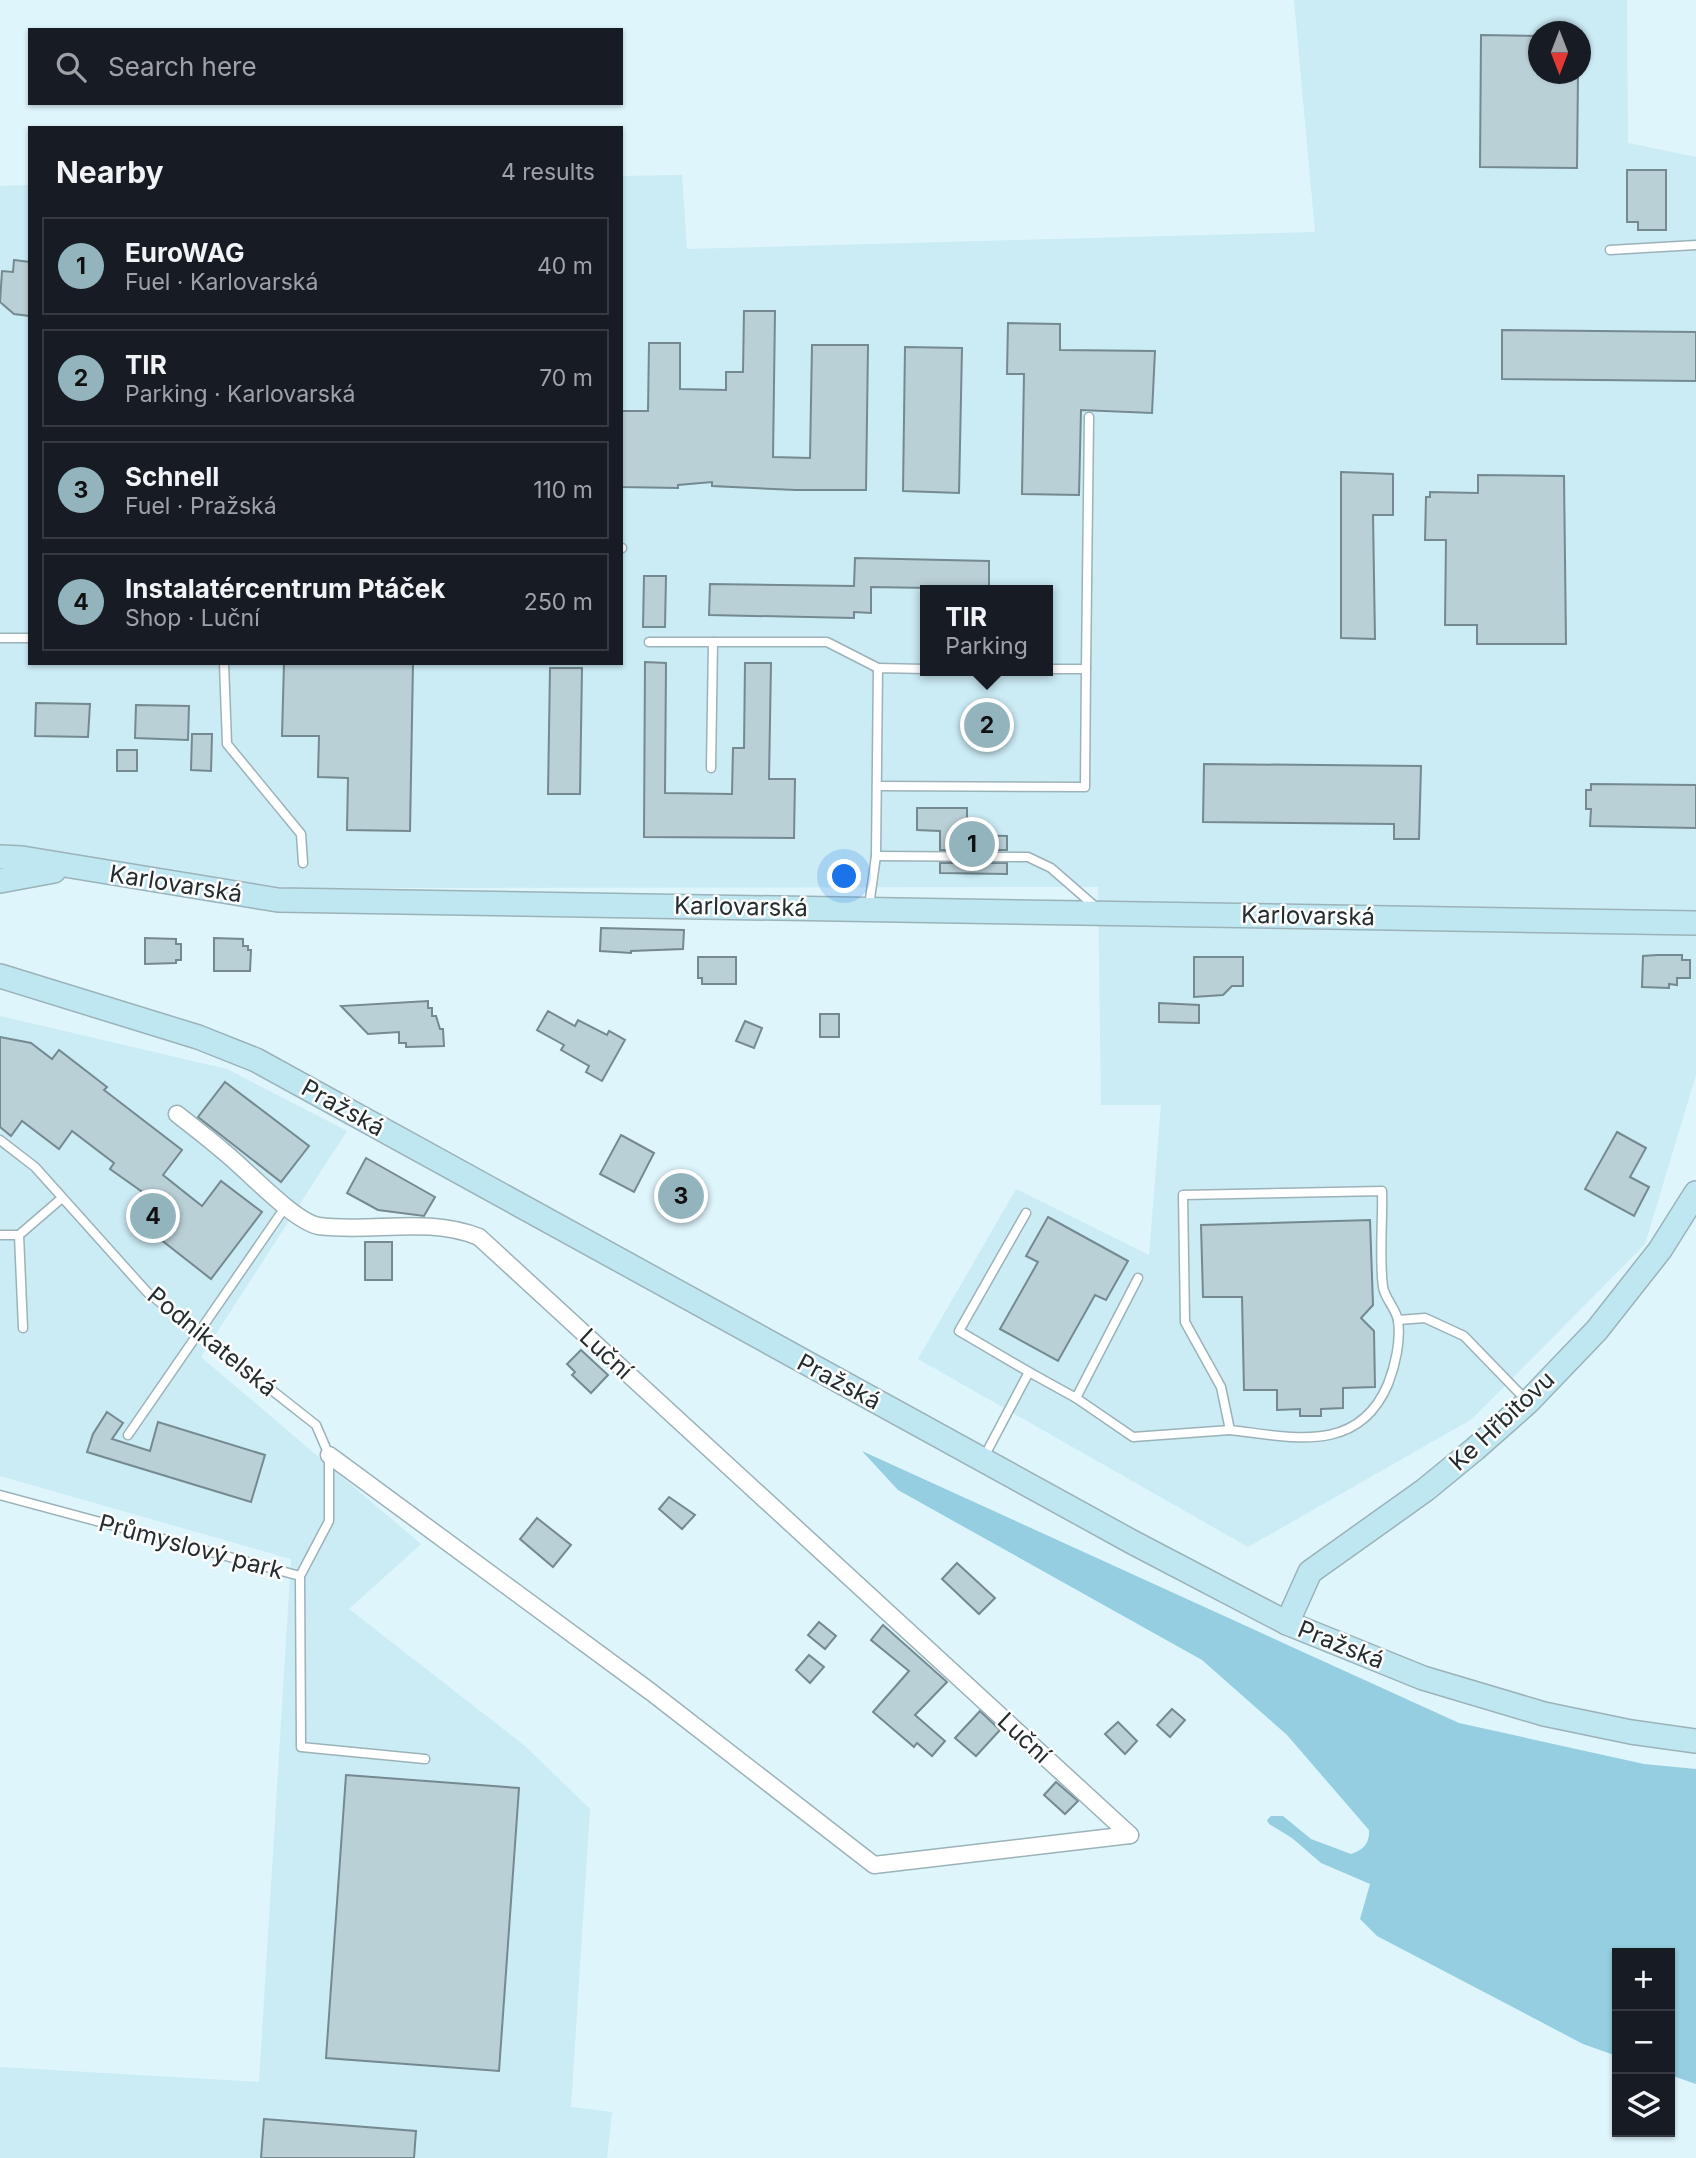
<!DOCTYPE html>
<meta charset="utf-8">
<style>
body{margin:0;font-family:Inter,sans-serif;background:#20242c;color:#f1f3f6}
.controls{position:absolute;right:21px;bottom:21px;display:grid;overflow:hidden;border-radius:0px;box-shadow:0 2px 5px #0004}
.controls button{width:63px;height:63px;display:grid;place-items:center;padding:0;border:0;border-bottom:2px solid #363941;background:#171b24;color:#f1f3f6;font:35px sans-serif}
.compass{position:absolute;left:1528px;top:21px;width:63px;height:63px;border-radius:50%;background:#171b24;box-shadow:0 2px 5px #0004;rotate:180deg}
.you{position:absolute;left:845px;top:877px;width:24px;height:24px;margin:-18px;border:5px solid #fff;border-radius:50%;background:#1a73e8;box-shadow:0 0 0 10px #1a73e833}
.badge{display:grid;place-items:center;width:46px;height:46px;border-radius:50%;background:#94b4bd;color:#111;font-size:23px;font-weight:700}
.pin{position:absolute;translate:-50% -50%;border:4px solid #fff;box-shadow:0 2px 7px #0006}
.popup{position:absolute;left:920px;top:585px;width:133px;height:91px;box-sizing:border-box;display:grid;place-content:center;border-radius:0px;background:#171b24;filter:drop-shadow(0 2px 5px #0005);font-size:23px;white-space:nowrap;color:#9ea1a6}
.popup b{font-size:26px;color:#f1f3f6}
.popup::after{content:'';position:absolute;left:50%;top:100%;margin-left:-14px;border:14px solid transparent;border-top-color:#171b24}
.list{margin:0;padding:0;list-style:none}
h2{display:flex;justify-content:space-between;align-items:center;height:91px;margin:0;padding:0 28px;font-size:30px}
h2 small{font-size:23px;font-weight:400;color:#9ea1a6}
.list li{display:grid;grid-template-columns:46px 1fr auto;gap:21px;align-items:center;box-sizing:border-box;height:98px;margin:0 14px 14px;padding:0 14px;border:2px solid #363941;border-radius:0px}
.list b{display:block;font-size:26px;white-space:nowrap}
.list p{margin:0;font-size:23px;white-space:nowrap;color:#9ea1a6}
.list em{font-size:23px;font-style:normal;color:#9ea1a6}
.icon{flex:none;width:38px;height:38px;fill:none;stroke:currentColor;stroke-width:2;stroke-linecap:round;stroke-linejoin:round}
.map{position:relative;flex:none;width:1696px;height:2158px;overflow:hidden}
.search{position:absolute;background:#171b24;box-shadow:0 2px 5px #0004;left:28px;top:28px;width:595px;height:77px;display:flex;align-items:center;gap:18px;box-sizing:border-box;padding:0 24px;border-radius:0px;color:#9ea1a6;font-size:26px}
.panel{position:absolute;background:#171b24;box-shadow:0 2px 5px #0004;left:28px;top:126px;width:595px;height:539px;border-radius:0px}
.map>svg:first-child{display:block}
.built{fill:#cbebf5;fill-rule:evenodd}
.green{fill:#94cee0}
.building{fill:#bad0d7;stroke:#748990;stroke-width:2}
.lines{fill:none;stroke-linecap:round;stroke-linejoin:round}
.lane-casing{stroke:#9cb2b9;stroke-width:11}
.street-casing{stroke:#9cb2b9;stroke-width:19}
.secondary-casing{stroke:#9cb2b9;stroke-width:26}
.lane{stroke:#fff;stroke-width:8}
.street{stroke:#fff;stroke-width:16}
.secondary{stroke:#bee7f1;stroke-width:23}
.labels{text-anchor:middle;stroke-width:5;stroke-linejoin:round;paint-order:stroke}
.street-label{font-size:24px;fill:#232c2f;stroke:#fdfdfd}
</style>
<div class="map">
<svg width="1696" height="2158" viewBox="0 0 1696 2158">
<rect width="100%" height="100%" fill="#def5fc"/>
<g class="built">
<path d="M 1294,0 L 1627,0 L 1628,143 L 1696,157 L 1696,1075 L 1645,1244 L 1472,1419 L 1248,1547 L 918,1359 L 1016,1189 L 1149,1255 L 1161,1105 L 1101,1105 L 1098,887 L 287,888 L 0,847 L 0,186 L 30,185 L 30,663 L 621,663 L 621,176 L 682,175 L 687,249 L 1315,232 ZM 1538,32 L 1580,32 L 1580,74 L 1538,74 ZM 926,590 L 1048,590 L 1048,671 L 926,671 Z"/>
<polygon points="0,1016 227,1069 347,1131 201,1357 421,1544 349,1609 525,1746 590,1809 571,2107 612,2112 607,2158 0,2158 0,2067 259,2082 291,1559 0,1476"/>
</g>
<path class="green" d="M 862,1451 L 1459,1723 L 1644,1764 L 1696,1769 L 1696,2084 L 1670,2075 L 1670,1953 L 1617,1953 L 1617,2056 L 1583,2044 L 1377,1936 L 1360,1919 L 1370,1884 L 1321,1863 L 1292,1838 L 1269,1824 L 1267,1820 L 1271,1816 L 1283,1816 L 1311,1839 L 1351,1854 C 1363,1850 1370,1843 1369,1830 L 1287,1735 L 1202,1660 L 898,1490 Z"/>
<g class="building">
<polygon points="1481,35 1538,36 1538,74 1578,74 1577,168 1480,167"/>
<polygon points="1627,170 1666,170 1666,230 1638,230 1638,222 1627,222"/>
<polygon points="14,260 30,262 30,316 14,314 0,302 2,271 13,272"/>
<polygon points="744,311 775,311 773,457 810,458 812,345 868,345 866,490 796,490 712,486 712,482 678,485 678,488 621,487 621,411 648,411 649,343 680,343 680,389 726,390 726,372 743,372"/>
<polygon points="1008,323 1060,324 1060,350 1155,351 1152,413 1081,410 1079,495 1022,494 1024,374 1007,374"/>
<polygon points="1502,330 1696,332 1696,381 1502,379"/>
<polygon points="905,347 962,348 959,493 903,491"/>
<polygon points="1341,472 1393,474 1393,515 1373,515 1375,639 1341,638"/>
<polygon points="1478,475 1564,476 1566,644 1477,644 1477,625 1445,625 1446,540 1425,540 1426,497 1430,497 1430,492 1478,493"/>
<polygon points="855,558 989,561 989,589 871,587 871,613 854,612 854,618 709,615 710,584 854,586"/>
<polygon points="644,576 666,576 665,627 643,627"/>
<polygon points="645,662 666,663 665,793 732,794 733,748 744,748 745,663 771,663 769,779 795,779 794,838 644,837"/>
<polygon points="284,663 413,663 410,831 347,830 348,778 318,777 319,736 282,736"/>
<polygon points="550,668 582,668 580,794 548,794"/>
<polygon points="36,703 90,704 88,737 35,736"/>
<polygon points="136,705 189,706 188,740 135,738"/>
<polygon points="192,734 212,734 211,771 191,770"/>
<rect x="117" y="750" width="20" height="21"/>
<polygon points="1204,764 1421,766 1419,839 1394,839 1394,824 1203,822"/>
<polygon points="1591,784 1696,785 1696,828 1590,826 1591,809 1586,809 1586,790 1591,790"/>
<polygon points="917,808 967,808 967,835 1007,836 1007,850 940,850 940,831 917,830"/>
<polygon points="940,863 1007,863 1007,874 940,873"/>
<polygon points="601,928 684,930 683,949 631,951 631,953 600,951"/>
<polygon points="145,938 176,939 176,944 181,944 181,960 176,960 176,963 145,964"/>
<polygon points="214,938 243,939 243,946 248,946 248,950 251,950 250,971 214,971"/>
<polygon points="1657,955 1682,955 1682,960 1690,960 1690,978 1677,978 1677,985 1669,984 1669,988 1642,987 1643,956"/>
<polygon points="698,957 736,957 736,984 702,984 702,978 698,978"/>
<polygon points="1194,957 1243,957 1243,986 1232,986 1223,995 1194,997"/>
<polygon points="428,1001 428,1008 432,1008 432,1016 436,1016 440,1029 443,1029 444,1046 406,1047 406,1043 399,1043 399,1032 368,1034 341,1006"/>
<polygon points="1159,1003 1199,1005 1199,1023 1159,1022"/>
<polygon points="548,1011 575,1026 578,1020 607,1035 609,1031 625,1040 602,1081 586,1072 589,1066 561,1050 564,1045 537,1030"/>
<rect x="820" y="1014" width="19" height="23"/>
<polygon points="745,1021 762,1028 754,1048 736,1041"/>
<polygon points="0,1037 31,1043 52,1059 59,1050 107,1087 104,1090 182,1150 163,1175 202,1206 221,1181 262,1212 211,1279 141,1224 144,1220 142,1218 155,1201 110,1169 114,1163 72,1131 59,1149 22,1121 11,1136 0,1127"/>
<polygon points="225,1082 309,1146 281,1182 198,1117"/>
<polygon points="1617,1132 1646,1148 1630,1177 1649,1187 1634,1216 1585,1189"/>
<polygon points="621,1135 654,1153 634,1192 600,1174"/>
<polygon points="366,1158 435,1197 424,1216 378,1210 347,1193"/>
<polygon points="1048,1217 1128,1261 1106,1300 1095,1295 1058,1361 1000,1329 1038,1262 1026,1256"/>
<polygon points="1370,1220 1373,1305 1361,1318 1374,1331 1375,1387 1343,1388 1343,1408 1321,1409 1321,1416 1300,1416 1300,1409 1277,1410 1277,1390 1244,1390 1242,1297 1203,1297 1201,1225"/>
<rect x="365" y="1242" width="27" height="38"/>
<polygon points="581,1350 608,1375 591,1393 572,1375 575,1372 567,1364"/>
<polygon points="107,1412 123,1423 112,1439 150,1451 158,1422 265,1455 251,1502 87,1452 93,1434"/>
<polygon points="669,1497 695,1515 682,1529 659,1509"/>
<polygon points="537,1518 571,1545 553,1567 520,1539"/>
<polygon points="957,1563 995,1598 979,1614 942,1579"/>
<polygon points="819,1622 836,1636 825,1649 808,1635"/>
<polygon points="883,1625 947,1682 915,1715 945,1741 932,1756 917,1743 914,1747 873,1712 909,1671 871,1640"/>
<polygon points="809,1655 824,1667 810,1683 796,1670"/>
<polygon points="1172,1709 1185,1720 1170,1737 1157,1725"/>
<polygon points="980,1711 1000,1730 976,1756 955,1738"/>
<polygon points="1118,1722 1137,1741 1125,1754 1105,1734"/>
<polygon points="346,1775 519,1788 499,2071 326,2058"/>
<polygon points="1056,1782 1078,1801 1065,1814 1044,1795"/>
<polygon points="264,2119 416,2131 414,2158 261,2158"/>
</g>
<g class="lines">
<defs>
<g id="lane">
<polyline points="1610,250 1696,245"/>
<polyline points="621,548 622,548"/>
<polyline points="0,638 30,638"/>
<polyline points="649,642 827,642 878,668"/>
<polyline points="224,663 227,744 301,834 303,863"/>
<polyline points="1086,669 1089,417"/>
<polyline points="711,768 713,642"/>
<polyline points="877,786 1085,787 1086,669 1048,669"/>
<polyline points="876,856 1028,857 1051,868 1098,909"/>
<polyline points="869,906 876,856 878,668 926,669"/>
<polyline points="0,1140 35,1167 147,1292 316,1425 329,1455 329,1521 300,1576 301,1747 425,1759"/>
<path d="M 1382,1191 C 1383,1221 1379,1257 1383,1287 C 1385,1299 1397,1310 1398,1321 C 1401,1341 1395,1366 1388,1384 C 1358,1455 1292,1437 1230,1430 L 1221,1387 L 1185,1322 L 1183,1195 Z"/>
<polyline points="0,1235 19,1235 62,1198"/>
<polyline points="19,1235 23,1328"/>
<polyline points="1398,1320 1425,1318 1464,1336 1526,1400"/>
<polyline points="1029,1372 1076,1398 1138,1278"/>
<polyline points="1076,1398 1133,1437 1230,1430"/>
<polyline points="128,1435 286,1206"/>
<polyline points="984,1457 1029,1372 959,1331 1026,1213"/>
<polyline points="0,1495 300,1576"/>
</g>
<g id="street">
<path d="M 177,1114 C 192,1126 208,1138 223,1151 C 245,1168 294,1222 319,1226 C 372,1233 428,1216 479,1237 L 1130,1835"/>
<polyline points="329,1455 651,1692 874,1865 1130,1835"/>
</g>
<g id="secondary">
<polyline points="0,857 22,858 278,900 1696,923"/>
<polyline points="0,881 54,871"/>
<polyline points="0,976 198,1037 256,1060 1134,1543 1287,1623 1423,1678 1544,1714 1631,1732 1696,1741"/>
<polyline points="1287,1623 1310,1572 1425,1490 1475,1449 1528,1402 1597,1330 1660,1250 1696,1193"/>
</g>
</defs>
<use href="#lane" class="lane-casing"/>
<use href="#street" class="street-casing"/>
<use href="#secondary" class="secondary-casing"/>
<use href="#lane" class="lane"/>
<use href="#street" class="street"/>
<use href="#secondary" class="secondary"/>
</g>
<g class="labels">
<g class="street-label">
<text transform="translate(176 884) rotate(9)" y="8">Karlovarská</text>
<text transform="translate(741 907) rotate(1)" y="8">Karlovarská</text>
<text transform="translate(1308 916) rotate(1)" y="8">Karlovarská</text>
<text transform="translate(343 1108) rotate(29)" y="8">Pražská</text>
<text transform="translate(212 1342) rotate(39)" y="8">Podnikatelská</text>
<text transform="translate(606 1354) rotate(43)" y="8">Luční</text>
<text transform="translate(839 1382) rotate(28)" y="8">Pražská</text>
<text transform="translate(1502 1421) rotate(-43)" y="8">Ke Hřbitovu</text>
<text transform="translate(191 1547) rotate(15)" y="8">Průmyslový park</text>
<text transform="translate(1341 1645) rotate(22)" y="8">Pražská</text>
<text transform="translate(1024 1738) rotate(43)" y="8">Luční</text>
</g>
</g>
</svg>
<div class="controls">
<button>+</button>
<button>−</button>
<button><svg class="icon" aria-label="layers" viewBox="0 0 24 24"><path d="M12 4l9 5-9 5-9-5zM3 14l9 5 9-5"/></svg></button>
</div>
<svg class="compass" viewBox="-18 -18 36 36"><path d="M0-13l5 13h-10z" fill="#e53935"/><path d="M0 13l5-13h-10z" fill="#9ea1a6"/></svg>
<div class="you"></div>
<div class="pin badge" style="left:972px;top:844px">1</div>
<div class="pin badge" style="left:987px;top:725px">2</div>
<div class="popup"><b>TIR</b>Parking</div>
<div class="pin badge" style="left:681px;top:1196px">3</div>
<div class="pin badge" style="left:153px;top:1216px">4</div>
<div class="search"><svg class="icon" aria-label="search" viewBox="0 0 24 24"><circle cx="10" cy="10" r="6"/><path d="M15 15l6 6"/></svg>Search here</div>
<section class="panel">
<h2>Nearby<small>4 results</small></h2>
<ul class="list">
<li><span class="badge">1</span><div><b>EuroWAG</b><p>Fuel · Karlovarská</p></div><em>40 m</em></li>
<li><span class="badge">2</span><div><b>TIR</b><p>Parking · Karlovarská</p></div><em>70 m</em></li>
<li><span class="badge">3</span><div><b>Schnell</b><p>Fuel · Pražská</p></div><em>110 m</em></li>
<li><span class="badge">4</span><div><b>Instalatércentrum Ptáček</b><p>Shop · Luční</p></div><em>250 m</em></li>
</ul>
</section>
</div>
